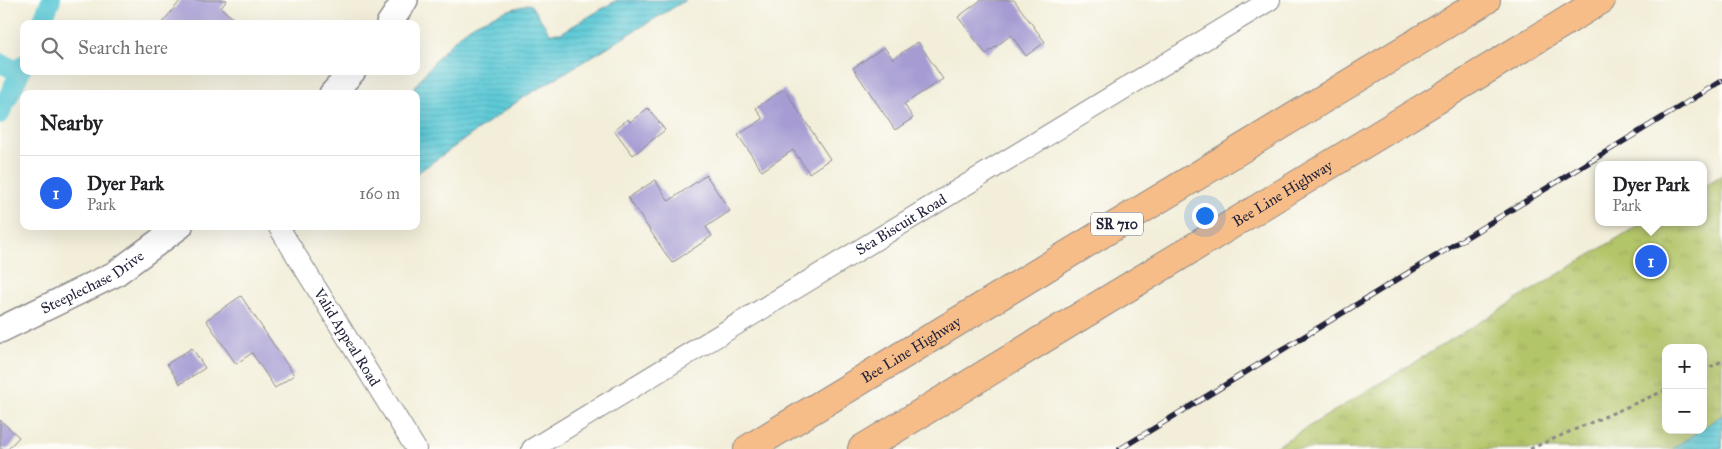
<!DOCTYPE html>
<meta charset="utf-8">
<style>
body{margin:0;font-family:"IM FELL Great Primer",serif;background:#f6f6f6;color:#202124}
.controls{position:absolute;right:15px;bottom:15px;display:grid;overflow:hidden;border-radius:10px;box-shadow:0 5px 20px #0002}
.controls button{width:45px;height:45px;display:grid;place-items:center;padding:0;border:0;border-bottom:1px solid #e0e0e0;background:#fff;color:#202124;font:25px sans-serif}
.you{position:absolute;left:1204px;top:215px;width:18px;height:18px;margin:-12px;border:4px solid #fff;border-radius:50%;background:#1a73e8;box-shadow:0 0 0 8px #1a73e833}
.badge{display:grid;place-items:center;width:32px;height:32px;border-radius:50%;background:#2563eb;color:#fff;font-size:16px;font-weight:700}
.pin{position:absolute;translate:-50% -50%;border:2px solid #fff;box-shadow:0 1px 5px #0006}
.popup{position:absolute;left:1595px;top:161px;width:112px;height:65px;box-sizing:border-box;display:grid;place-content:center;border-radius:10px;background:#fff;filter:drop-shadow(0 1px 4px #0005);font-size:16px;white-space:nowrap;color:#757577}
.popup b{font-size:19px;color:#202124}
.popup::after{content:'';position:absolute;left:50%;top:100%;margin-left:-10px;border:10px solid transparent;border-top-color:#fff}
.list{margin:0;padding:0;list-style:none}
h2{display:flex;justify-content:space-between;align-items:center;height:65px;margin:0;padding:0 20px;font-size:21px}
h2 small{font-size:16px;font-weight:400;color:#757577}
.list li{display:grid;grid-template-columns:32px 1fr auto;gap:15px;align-items:center;box-sizing:border-box;height:75px;padding:0 20px;border-top:1px solid #e0e0e0}
.list b{display:block;font-size:19px;white-space:nowrap}
.list p{margin:0;font-size:16px;white-space:nowrap;color:#757577}
.list em{font-size:16px;font-style:normal;color:#757577}
.icon{flex:none;width:28px;height:28px;fill:none;stroke:currentColor;stroke-width:2;stroke-linecap:round;stroke-linejoin:round}
.map{position:relative;flex:none;width:1722px;height:449px;overflow:hidden}
.search{position:absolute;background:#fff;box-shadow:0 5px 20px #0002;left:20px;top:20px;width:400px;height:55px;display:flex;align-items:center;gap:12px;box-sizing:border-box;padding:0 18px;border-radius:10px;color:#757577;font-size:19px}
.panel{position:absolute;background:#fff;box-shadow:0 5px 20px #0002;left:20px;top:90px;width:400px;height:140px;border-radius:10px}
.map>svg:first-child{display:block}
.grass{fill:url(#grass-tufts);stroke:#6a7452;fill-rule:evenodd}
.water{fill:url(#water-rules);stroke:#407689}
.lines{fill:none;stroke-linecap:round;stroke-linejoin:round}
.canal{stroke:#5ecad7;stroke-width:20}
.building{fill:#a69cd3}
.minor-casing{stroke:#8a888a;stroke-width:22}
.tertiary-casing{stroke:#8a888a;stroke-width:28}
.trunk-casing{stroke:#8a888a;stroke-width:30}
.path{stroke:#8a888a;stroke-width:3;stroke-dasharray:4 4;stroke-linecap:butt}
.minor{stroke:#fff;stroke-width:20}
.tertiary{stroke:#fff;stroke-width:25}
.trunk{stroke:#f7bd88;stroke-width:28}
.rail-casing{stroke:#22223b;stroke-width:5.5}
.rail{stroke:#fdfcf7;stroke-width:4;stroke-dasharray:11;stroke-linecap:butt}
.labels{text-anchor:middle;stroke-width:4.5;stroke-linejoin:round;paint-order:stroke}
.shield{fill:#fdfcf7;stroke:#646373;stroke-width:1}
.shield-label{font-size:14px;font-weight:bold;fill:#22223b}
.street-label{font-size:15px;fill:#22223b;stroke:#fdfcf7}
</style>
<div class="map">
<svg width="1722" height="449" viewBox="0 0 1722 449">
<defs>
<pattern id="grass-tufts" width="24" height="20" patternUnits="userSpaceOnUse" patternTransform="scale(1.25)"><rect width="24" height="20" fill="#b3c569"/><path d="M3 7l-1-3M5 7V3M7 7l1-3M15 17l-1-3M17 17v-4M19 17l1-3" fill="none" stroke="#9aa95c"/></pattern>
<pattern id="water-rules" width="6" height="5" patternUnits="userSpaceOnUse" patternTransform="scale(1.25)"><rect width="6" height="5" fill="#5ecad7"/><path d="M0 2.5h6" fill="none" stroke="#51adb9"/></pattern>
</defs>
<rect width="100%" height="100%" fill="#fdfcf7"/>
<filter id="ink" filterUnits="userSpaceOnUse"><feTurbulence type="fractalNoise" baseFrequency=".02" numOctaves="2"/><feDisplacementMap in="SourceGraphic" scale="10" xChannelSelector="R" yChannelSelector="G"/><feConvolveMatrix kernelMatrix="1 2 1 2 8 2 1 2 1" color-interpolation-filters="sRGB"/></filter>
<filter id="wash" filterUnits="userSpaceOnUse"><feTurbulence type="fractalNoise" baseFrequency=".0096" numOctaves="4" result="noise"/><feDisplacementMap in="SourceGraphic" scale="20" xChannelSelector="R" yChannelSelector="G"/><feGaussianBlur stdDeviation="1.12" result="paint"/><feColorMatrix in="noise" values="0 0 0 0 0 0 0 0 0 0 0 0 0 0 0 0 0 1.4 0 .05"/><feComposite in="paint" operator="in"/></filter>
<g filter="url(#wash)">
<rect width="100%" height="100%" fill="#f2eed9"/>
<path class="grass" d="M 1722,175 L 1722,449 L 1272,449 L 1644,222 L 1704,222 L 1704,186 ZM 1666,348 L 1703,348 L 1703,430 L 1666,430 Z"/>
<g class="water">
<path d="M 617,0 L 686,0 L 521,99 L 416,174 L 416,94 L 409,94 C 424,74 454,35 475,24 C 492,15 511,9 530,4 L 550,33 L 561,33 Z"/>
<polygon points="1722,415 1722,449 1672,449 1700,430 1703,430 1703,428"/>
</g>
<g class="lines">
<g class="canal">
<polyline points="41,24 51,0"/>
<polyline points="0,63 20,72"/>
<polyline points="0,114 24,64"/>
</g>
</g>
<g id="blocks">
<g class="building">
<polygon points="181,0 227,0 221,8 240,24 161,24"/>
<polygon points="981,0 1014,0 1045,42 1026,56 1011,35 986,54 958,17"/>
<polygon points="918,42 943,79 904,104 913,118 895,130 853,68 884,47 893,59"/>
<polygon points="784,89 830,159 809,173 793,150 762,171 738,135 763,119 756,108"/>
<polygon points="648,108 665,130 633,155 614,130 628,119 630,122"/>
<polygon points="706,175 730,211 706,227 712,236 672,263 628,198 655,180 669,201"/>
<polygon points="241,296 294,375 275,388 252,353 236,364 206,320"/>
<polygon points="192,348 205,368 180,384 167,364"/>
<polygon points="0,420 19,437 8,449 0,449"/>
</g>
</g>
</g>
<g filter="url(#ink)">
<use href="#blocks" fill-opacity="0" stroke="#8a888a" stroke-width="1"/>
<g class="lines">
<defs>
<g id="minor">
<path id="s1" d="M 278,226 L 416,449"/>
<path id="s2" d="M 532,449 L 1270,0"/>
</g>
<g id="tertiary">
<polyline points="389,24 405,0"/>
<polyline points="332,94 353,71"/>
<path id="s3" d="M 0,330 L 115,274 L 180,226"/>
</g>
<g id="trunk">
<path id="s4" d="M 748,449 L 1486,0"/>
<path id="s5" d="M 862,449 L 1601,0"/>
</g>
</defs>
<use href="#minor" class="minor-casing"/>
<use href="#tertiary" class="tertiary-casing"/>
<use href="#trunk" class="trunk-casing"/>
<g class="path">
<polyline points="1703,371 1722,361"/>
<polyline points="1530,449 1666,390"/>
</g>
<use href="#minor" class="minor"/>
<use href="#tertiary" class="tertiary"/>
<use href="#trunk" class="trunk"/>
<defs>
<polyline id="rail" points="1120,449 1722,81"/>
</defs>
<use href="#rail" class="rail-casing"/>
<use href="#rail" class="rail"/>
</g>
</g>
<g class="labels">
<rect class="shield" x="1091" y="212.5" width="52" height="23" rx="4"/>
<g class="shield-label">
<text x="1117" y="229">SR 710</text>
</g>
<g class="street-label">
<text dy="5" stroke="none"><textPath href="#s5" startOffset="492">Bee Line Highway</textPath></text>
<text dy="5" stroke="none"><textPath href="#s2" startOffset="432">Sea Biscuit Road</textPath></text>
<text dy="5" stroke="none"><textPath href="#s3" startOffset="104">Steeplechase Drive</textPath></text>
<text dy="5" stroke="none"><textPath href="#s1" startOffset="131">Valid Appeal Road</textPath></text>
<text dy="5" stroke="none"><textPath href="#s4" startOffset="191">Bee Line Highway</textPath></text>
</g>
</g>
</svg>
<div class="controls">
<button>+</button>
<button>−</button>
</div>
<div class="you"></div>
<div class="pin badge" style="left:1651px;top:261px">1</div>
<div class="popup"><b>Dyer Park</b>Park</div>
<div class="search"><svg class="icon" aria-label="search" viewBox="0 0 24 24"><circle cx="10" cy="10" r="6"/><path d="M15 15l6 6"/></svg>Search here</div>
<section class="panel">
<h2>Nearby<small></small></h2>
<ul class="list">
<li><span class="badge">1</span><div><b>Dyer Park</b><p>Park</p></div><em>160 m</em></li>
</ul>
</section>
</div>
